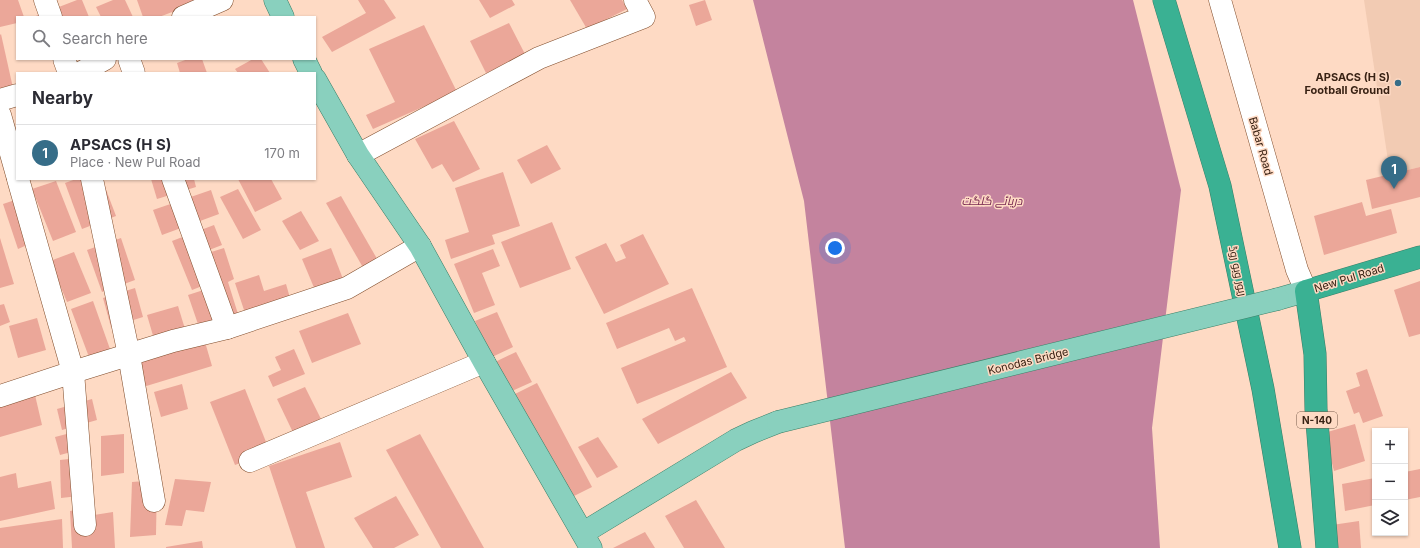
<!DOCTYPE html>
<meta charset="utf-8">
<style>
body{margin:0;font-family:Inter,Cairo,sans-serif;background:#f2f2f3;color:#2b2b33}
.controls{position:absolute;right:12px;bottom:12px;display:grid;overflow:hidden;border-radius:0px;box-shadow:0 1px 3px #0004}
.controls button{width:36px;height:36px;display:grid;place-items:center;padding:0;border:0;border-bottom:1px solid #e1e1e2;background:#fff;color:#2b2b33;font:20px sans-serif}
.you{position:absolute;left:835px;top:248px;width:14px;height:14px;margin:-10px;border:3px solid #fff;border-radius:50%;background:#1a73e8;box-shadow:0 0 0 6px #1a73e833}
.badge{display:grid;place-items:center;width:26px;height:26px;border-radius:50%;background:#366d88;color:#fff;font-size:13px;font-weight:700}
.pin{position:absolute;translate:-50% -33px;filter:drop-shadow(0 1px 2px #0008)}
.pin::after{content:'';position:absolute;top:21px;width:14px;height:12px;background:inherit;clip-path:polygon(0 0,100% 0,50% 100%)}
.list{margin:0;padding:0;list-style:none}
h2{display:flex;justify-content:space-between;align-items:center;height:52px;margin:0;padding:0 16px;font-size:17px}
h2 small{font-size:13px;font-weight:400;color:#7c7c81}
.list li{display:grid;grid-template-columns:26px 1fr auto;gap:12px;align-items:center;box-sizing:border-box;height:56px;padding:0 16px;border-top:1px solid #e1e1e2}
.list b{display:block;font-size:15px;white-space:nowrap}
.list p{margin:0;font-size:13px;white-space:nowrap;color:#7c7c81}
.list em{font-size:13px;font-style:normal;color:#7c7c81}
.icon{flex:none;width:22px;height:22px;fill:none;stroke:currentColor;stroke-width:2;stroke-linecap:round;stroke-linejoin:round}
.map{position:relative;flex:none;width:1420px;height:548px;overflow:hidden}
.search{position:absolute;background:#fff;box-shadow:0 1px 3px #0004;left:16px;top:16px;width:300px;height:44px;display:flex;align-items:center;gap:10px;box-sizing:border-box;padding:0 14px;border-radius:0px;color:#7c7c81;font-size:15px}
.panel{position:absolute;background:#fff;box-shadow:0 1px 3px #0004;left:16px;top:72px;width:300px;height:108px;border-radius:0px}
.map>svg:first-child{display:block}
.built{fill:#f2cbb3}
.water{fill:#c4839e}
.building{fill:#eba799}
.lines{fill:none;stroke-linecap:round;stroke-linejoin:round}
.minor-casing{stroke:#804d2c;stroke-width:23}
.major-casing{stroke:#3a7f67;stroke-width:23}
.highway-casing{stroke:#3a7f67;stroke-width:23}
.minor{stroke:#fff;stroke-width:22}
.major{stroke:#89d0be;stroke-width:22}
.highway{stroke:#3ab193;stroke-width:22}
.major-bridge-casing{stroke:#3a7f67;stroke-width:23;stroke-linecap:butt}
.major-bridge{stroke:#89d0be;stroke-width:22}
.poi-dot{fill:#366d88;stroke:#fedac4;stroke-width:1.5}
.labels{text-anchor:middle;stroke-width:3;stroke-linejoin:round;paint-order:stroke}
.shield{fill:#fedac4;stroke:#745949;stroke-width:1}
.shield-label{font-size:10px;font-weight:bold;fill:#392214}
.poi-label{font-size:11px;font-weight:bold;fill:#392214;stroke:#fedac4;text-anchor:end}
.street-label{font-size:11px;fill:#392214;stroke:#fedac4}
.water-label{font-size:12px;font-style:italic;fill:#782951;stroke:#fedac4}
</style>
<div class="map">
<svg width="1420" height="548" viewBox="0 0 1420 548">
<rect width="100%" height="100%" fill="#fedac4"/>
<polygon class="built" points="1364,0 1420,0 1420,167 1390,174"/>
<polygon class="water" points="753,0 1133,0 1181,190 1152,428 1160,548 845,548 804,201"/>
<g class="building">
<polygon points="0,0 18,0 24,17 17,17 17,23 0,27"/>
<polygon points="77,0 82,0 89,17 33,17"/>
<polygon points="113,0 125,0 133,17 101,17 96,7"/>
<polygon points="137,0 204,0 159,17 143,17"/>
<polygon points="358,0 384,0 396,18 332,52 322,37 366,13"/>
<polygon points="479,0 512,0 515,5 490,18"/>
<polygon points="570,0 622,0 627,9 587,29"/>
<polygon points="705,0 712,20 696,26 689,5"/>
<polygon points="509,23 526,56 486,73 470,41"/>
<polygon points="424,25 457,92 373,129 366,115 395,102 369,49"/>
<polygon points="1,34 13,88 0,92 0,35"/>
<polygon points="188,59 202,59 207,73 180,73 177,63"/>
<polygon points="253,59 261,59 270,73 238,73 235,69"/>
<polygon points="454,121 480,169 453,182 442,164 432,169 415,139"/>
<polygon points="547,145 561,169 531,184 517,160"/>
<polygon points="1420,167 1420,197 1372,209 1366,180"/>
<polygon points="503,172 520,226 492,235 495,244 451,259 445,240 469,232 455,188"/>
<polygon points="76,179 102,179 116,216 82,229 65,183"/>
<polygon points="151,179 194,179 196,187 157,199"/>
<polygon points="238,179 271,179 282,199 255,212"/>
<polygon points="56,181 76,232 53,241 32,189"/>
<polygon points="238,189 261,230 243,239 220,197"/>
<polygon points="211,190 219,214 162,235 153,210"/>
<polygon points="30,195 27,245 18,249 3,204"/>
<polygon points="341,196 380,264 365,271 326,203"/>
<polygon points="1362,202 1366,216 1391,209 1397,233 1324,255 1314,216"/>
<polygon points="301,211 319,241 300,250 282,221"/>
<polygon points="552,222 571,269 520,288 501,242"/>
<polygon points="214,225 222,245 199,254 210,283 192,290 172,241"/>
<polygon points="643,234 669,284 604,314 575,257 606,243 616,262 626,258 620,245"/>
<polygon points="0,238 14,284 0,288"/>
<polygon points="121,238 135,280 102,292 87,250"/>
<polygon points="224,248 234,279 228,282 238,314 199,327 188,295 216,286 205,254"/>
<polygon points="331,248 343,279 315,290 302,259"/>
<polygon points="493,249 500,266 482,273 495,305 474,313 454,264"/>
<polygon points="74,252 91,293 67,302 50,261"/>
<polygon points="259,275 264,291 286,284 290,298 245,313 235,283"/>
<polygon points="1420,281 1420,334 1409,337 1394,290"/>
<polygon points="135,288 143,317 111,327 103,298"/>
<polygon points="692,288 727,367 637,404 621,368 686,341 684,337 675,341 669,328 617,349 606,323"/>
<polygon points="93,301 110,349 89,357 71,309"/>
<polygon points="4,304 10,322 0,326 0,305"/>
<polygon points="178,306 185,329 154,339 147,315"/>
<polygon points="497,312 513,347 492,357 475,321"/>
<polygon points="348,313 361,344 312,363 299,331"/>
<polygon points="37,318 46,350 18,358 9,326"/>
<polygon points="205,342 212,366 130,391 123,368"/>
<polygon points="294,349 305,374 273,387 268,376 281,370 275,357"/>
<polygon points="516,352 532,382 512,391 495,362"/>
<polygon points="1367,369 1383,416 1363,423 1359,412 1354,414 1346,391 1360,386 1356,373"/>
<polygon points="731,372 747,398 658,444 642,419"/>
<polygon points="537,383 592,487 570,498 515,394"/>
<polygon points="182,384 188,409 161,417 154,392"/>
<polygon points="305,387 328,433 299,445 277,399"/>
<polygon points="245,389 270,452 235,465 210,402"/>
<polygon points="35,395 42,425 0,437 0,405"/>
<polygon points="92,399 97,420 62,430 57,409"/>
<polygon points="1355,424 1365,461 1334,471 1324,433"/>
<polygon points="86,429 90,447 60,455 55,437"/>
<polygon points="124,434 124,473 101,476 101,436"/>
<polygon points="420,434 484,548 441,548 386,450"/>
<polygon points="598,437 618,467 597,478 578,447"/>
<polygon points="340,442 352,477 306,492 325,548 296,548 269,466"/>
<polygon points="78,458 79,496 61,498 60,460"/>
<polygon points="1420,469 1420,497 1405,500 1405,472"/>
<polygon points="16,473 18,488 51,481 55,509 0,521 0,477"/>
<polygon points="1375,478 1375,505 1345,511 1342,484"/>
<polygon points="175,479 211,482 204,512 186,510 182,526 165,525"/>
<polygon points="157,480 156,535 130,537 132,482"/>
<polygon points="396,496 419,535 394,548 373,548 354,518"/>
<polygon points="696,500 725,548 684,548 665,516"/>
<polygon points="94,507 94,515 113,512 115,548 72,548 70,511"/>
<polygon points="62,519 63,548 0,548 0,528"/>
<polygon points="1359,521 1361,548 1334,548 1332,525"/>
<polygon points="645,532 655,548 613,548"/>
<polygon points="202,541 203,548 166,548 166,547"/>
</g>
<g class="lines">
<defs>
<g id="minor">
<polyline points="45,0 51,17"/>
<polyline points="1220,0 1297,270 1306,291"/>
<polyline points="183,17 222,0"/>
<polyline points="64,59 69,73"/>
<polyline points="129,59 134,73"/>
<polyline points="80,73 105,59"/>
<polyline points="0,100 17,95"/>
<polyline points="0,115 17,175"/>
<polyline points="358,155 539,58 644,17 635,0"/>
<polyline points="18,179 73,372 85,525"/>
<polyline points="92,179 129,355 154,501"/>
<polyline points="173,179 227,328"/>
<polyline points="0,396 73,372 173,341 227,328 347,288 420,246"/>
<polyline points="250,461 484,362"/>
</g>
<g id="major">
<polyline points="275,0 283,17"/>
<polyline points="304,59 311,73"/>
<polyline points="315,79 358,155 420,246 484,362 591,548"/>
<polyline points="1278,299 1306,291"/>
<polyline points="583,533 736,440 753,432 778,422"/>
</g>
<g id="highway">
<polyline points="1164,0 1220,186 1263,389 1290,548"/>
<polyline points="1327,548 1316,409 1315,354 1306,291 1420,257"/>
</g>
</defs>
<use href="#minor" class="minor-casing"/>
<use href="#major" class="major-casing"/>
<use href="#highway" class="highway-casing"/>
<use href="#minor" class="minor"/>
<use href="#major" class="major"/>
<use href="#highway" class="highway"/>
<defs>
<polyline id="major-bridge" points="778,422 1278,299"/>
</defs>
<use href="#major-bridge" class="major-bridge-casing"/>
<use href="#major-bridge" class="major-bridge"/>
</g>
<circle class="poi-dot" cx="1398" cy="83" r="4"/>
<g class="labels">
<rect class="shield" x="1297" y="412" width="40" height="16" rx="3"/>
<g class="shield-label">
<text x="1317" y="424">N-140</text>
</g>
<g class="poi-label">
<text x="1390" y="81">APSACS (H S)<tspan x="1390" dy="13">Football Ground</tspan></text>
</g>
<g class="street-label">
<text transform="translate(1261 146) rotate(74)" y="4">Babar Road</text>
<text transform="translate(1238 271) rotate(78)" y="4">ریور ویو روڈ</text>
<text transform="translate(1349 278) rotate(-17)" y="4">New Pul Road</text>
<text transform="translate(1028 361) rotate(-14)" y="4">Konodas Bridge</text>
</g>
<g class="water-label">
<text x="992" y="205">دریائے گلگت</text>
</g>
</g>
</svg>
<div class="controls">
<button>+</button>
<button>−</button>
<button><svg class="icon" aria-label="layers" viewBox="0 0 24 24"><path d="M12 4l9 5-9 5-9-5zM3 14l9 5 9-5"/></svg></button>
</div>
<div class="you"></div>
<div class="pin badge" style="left:1394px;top:189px">1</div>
<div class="search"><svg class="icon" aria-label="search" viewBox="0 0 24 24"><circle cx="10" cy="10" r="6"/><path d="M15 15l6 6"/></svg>Search here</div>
<section class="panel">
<h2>Nearby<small></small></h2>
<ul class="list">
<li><span class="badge">1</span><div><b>APSACS (H S)</b><p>Place · New Pul Road</p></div><em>170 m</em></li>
</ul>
</section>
</div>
